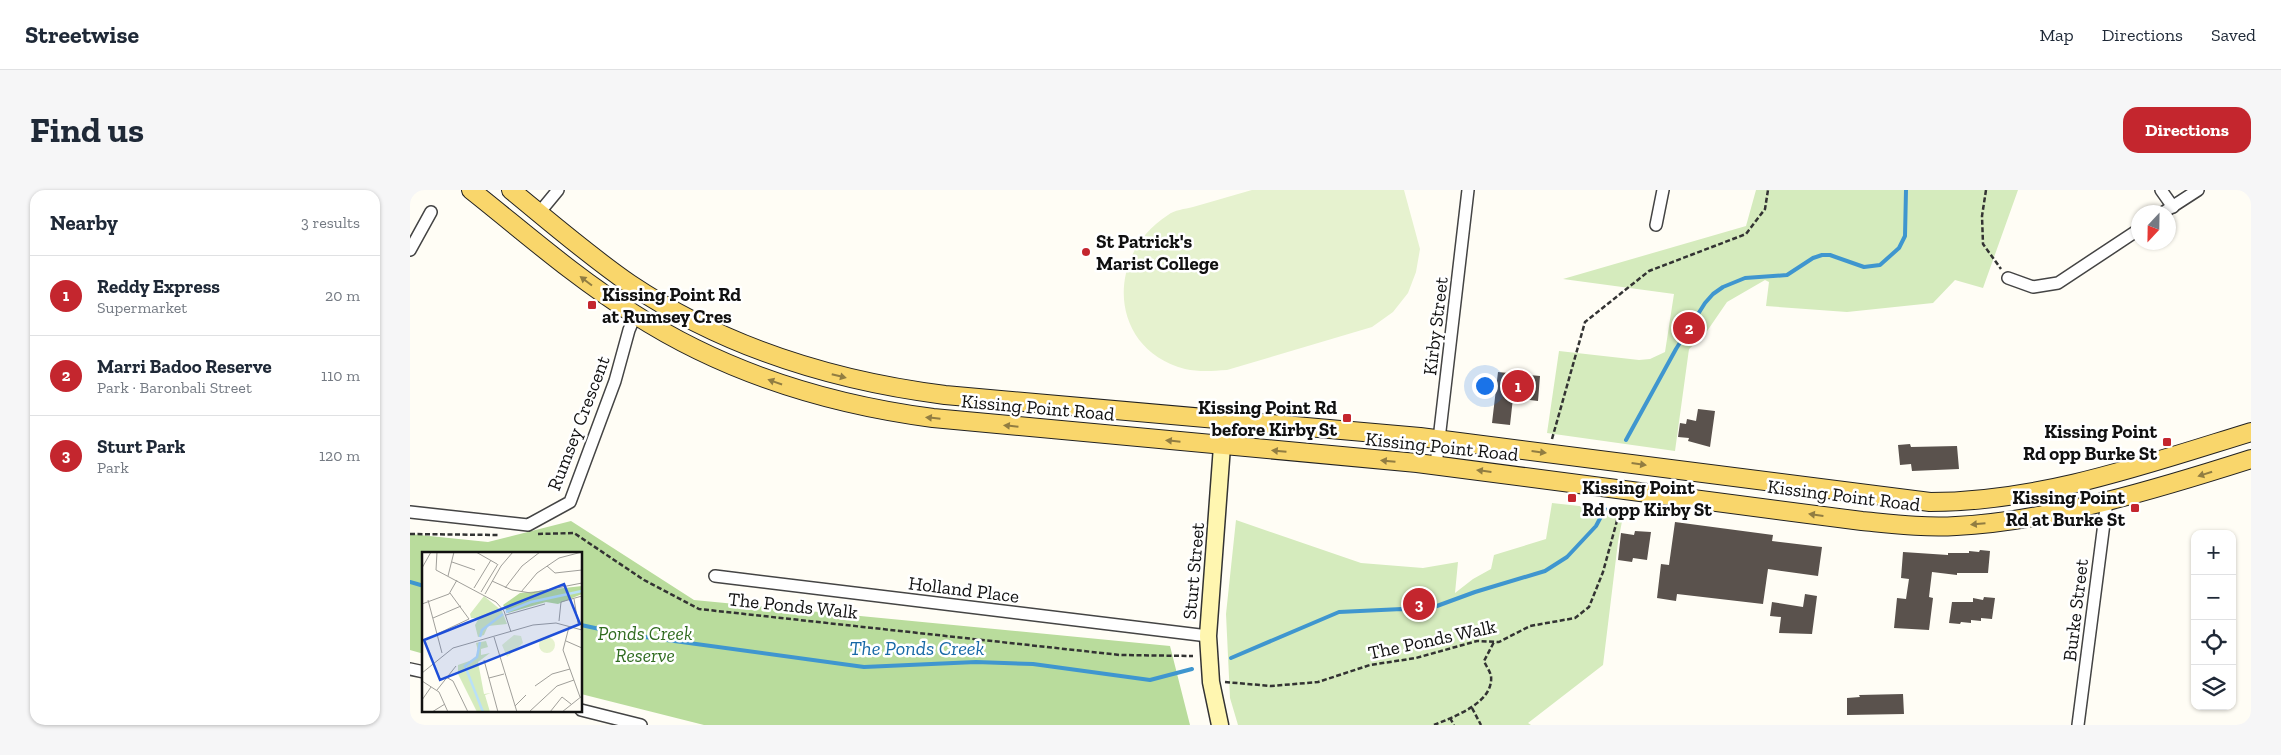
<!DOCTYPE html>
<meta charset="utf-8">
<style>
body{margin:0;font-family:"Zilla Slab",serif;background:#f6f6f7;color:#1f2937}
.controls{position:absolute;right:15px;bottom:15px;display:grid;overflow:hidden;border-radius:10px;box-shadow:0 1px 4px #0004}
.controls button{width:45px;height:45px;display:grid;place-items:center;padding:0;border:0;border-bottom:1px solid #e0e1e3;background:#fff;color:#1f2937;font:25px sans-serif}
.compass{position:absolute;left:1721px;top:15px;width:45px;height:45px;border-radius:50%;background:#fff;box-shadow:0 1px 4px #0004;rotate:202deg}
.you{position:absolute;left:1074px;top:195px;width:18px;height:18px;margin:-12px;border:4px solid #fff;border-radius:50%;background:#1a73e8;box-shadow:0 0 0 8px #1a73e833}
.badge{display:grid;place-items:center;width:32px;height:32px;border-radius:50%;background:#c4262e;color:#fff;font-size:16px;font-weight:700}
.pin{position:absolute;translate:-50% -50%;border:2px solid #fff;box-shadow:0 1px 5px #0006}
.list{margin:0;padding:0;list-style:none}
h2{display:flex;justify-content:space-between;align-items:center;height:65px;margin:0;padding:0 20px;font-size:21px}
h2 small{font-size:16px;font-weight:400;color:#747a83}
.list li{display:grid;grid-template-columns:32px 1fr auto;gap:15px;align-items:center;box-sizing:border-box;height:80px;padding:0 20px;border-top:1px solid #e0e1e3}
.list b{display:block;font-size:19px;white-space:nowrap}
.list p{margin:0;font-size:16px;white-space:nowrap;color:#747a83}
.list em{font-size:16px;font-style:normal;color:#747a83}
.icon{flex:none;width:28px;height:28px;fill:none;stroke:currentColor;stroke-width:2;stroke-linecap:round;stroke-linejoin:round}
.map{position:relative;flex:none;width:1841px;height:535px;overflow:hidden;border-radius:15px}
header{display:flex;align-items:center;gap:30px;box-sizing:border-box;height:70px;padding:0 25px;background:#fff;border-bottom:1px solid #e0e1e3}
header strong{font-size:24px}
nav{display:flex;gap:28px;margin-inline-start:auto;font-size:18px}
.intro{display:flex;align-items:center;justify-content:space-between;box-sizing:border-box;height:120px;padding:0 30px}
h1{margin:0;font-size:35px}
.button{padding:12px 22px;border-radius:15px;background:#c4262e;color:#fff;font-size:18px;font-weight:700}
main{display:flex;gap:30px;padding:0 30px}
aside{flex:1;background:#fff;border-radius:15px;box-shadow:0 1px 4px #0004}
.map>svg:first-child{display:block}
.green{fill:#d5ebbd}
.forest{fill:#b9dc9c}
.pitch{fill:#e6f2cf}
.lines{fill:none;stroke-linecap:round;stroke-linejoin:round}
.stream{stroke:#3f96cf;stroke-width:4}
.building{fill:#5a524d}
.street-casing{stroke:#444;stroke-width:14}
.secondary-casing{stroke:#333;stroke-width:19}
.primary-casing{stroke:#222;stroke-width:20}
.path{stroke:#333;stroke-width:2.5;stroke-dasharray:5 2.5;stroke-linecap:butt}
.street{stroke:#fff;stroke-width:11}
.secondary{stroke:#fff6b0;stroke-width:16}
.primary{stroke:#f9d66b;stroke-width:18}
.oneway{fill:#917d42}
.poi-dot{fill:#c4262e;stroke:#fff;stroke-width:2}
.labels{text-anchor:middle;stroke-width:5;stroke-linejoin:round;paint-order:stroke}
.poi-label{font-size:19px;font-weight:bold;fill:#111;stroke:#fff;text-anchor:start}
.street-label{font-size:19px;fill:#111;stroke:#fff}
.park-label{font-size:19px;font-style:italic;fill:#2f6b1f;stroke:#fff}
.water-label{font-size:20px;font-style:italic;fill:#1768a6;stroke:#fff}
.inset-river{fill:none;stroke:#b9e0f7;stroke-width:2.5}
.inset-road{fill:none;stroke:#a09f9a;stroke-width:1}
.view{fill:#1d4ed8;fill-opacity:0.15;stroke:#1d4ed8;stroke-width:2.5}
.inset-edge{fill:none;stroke:#111;stroke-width:2.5}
</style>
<header>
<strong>Streetwise</strong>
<nav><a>Map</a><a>Directions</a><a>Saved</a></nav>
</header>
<div class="intro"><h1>Find us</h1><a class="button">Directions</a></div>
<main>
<aside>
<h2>Nearby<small>3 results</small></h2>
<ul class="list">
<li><span class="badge">1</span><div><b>Reddy Express</b><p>Supermarket</p></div><em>20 m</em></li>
<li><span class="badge">2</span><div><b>Marri Badoo Reserve</b><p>Park · Baronbali Street</p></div><em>110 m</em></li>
<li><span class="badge">3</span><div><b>Sturt Park</b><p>Park</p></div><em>120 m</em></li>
</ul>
</aside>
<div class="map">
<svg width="1841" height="535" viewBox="0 0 1841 535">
<rect width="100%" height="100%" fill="#fffdf5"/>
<g class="green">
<polygon points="1346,0 1608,0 1573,98 1545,90 1523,113 1437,122 1356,116 1359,92 1355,90 1317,112 1293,147 1279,159 1265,261 1137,243 1149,161 1229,170 1240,169 1255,162 1264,104 1153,89 1336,36"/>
<polygon points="1142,313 1214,321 1208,352 1193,475 1118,533 1121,535 828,535 820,508 816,424 826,330 951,373 1013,378 1048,372 1045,403 1063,389 1081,379 1084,365 1136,349"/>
</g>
<polygon class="forest" points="161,331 284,410 760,456 780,535 294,535 171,504 171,364 14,364 14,464 0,460 0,344 78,352"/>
<path class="pitch" d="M 842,0 L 994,0 L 1010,59 L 1006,82 L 998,103 L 983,122 L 962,137 L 817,180 C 802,181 789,182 775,179 C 698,159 695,65 758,25 C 764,20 775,19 783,17 C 803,11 822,6 842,0 Z"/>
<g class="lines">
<g class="stream">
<polyline points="1216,250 1266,159 1295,113 1303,104 1313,97 1335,88 1377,85 1403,68 1412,65 1420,65 1454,77 1470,75 1489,58 1495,46 1496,0"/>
<polyline points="0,392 14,396"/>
<polyline points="171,435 213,444 454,477 566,472 623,474 740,490 782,479"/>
<polyline points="821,468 929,422 992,419 1016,420 1065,402 1135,381 1157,367 1186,336 1195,319"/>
</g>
</g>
<g class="building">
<polygon points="1088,182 1130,186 1128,211 1103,208 1100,235 1082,233"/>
<polygon points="1288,219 1305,221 1300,257 1278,251 1279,248 1268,247 1270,233 1276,234 1277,229 1286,231"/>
<polygon points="1500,254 1501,257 1547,256 1549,279 1502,281 1501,274 1490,275 1488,255"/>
<polygon points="1265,332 1363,345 1362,351 1412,357 1408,386 1358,379 1353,414 1267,404 1266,411 1247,408 1251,374 1259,375"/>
<polygon points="1225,341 1241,342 1237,370 1223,368 1222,372 1208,370 1211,343 1224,345"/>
<polygon points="1570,360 1580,361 1578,383 1547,383 1547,385 1522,382 1519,407 1523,408 1519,440 1484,438 1487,408 1496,409 1499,389 1491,388 1493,362 1538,365 1538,363 1559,363 1559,361 1569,362"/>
<polygon points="1395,404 1407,406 1402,444 1369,443 1371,427 1360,426 1362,412 1393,417"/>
<polygon points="1574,407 1585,408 1582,429 1571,428 1571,431 1561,430 1561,433 1551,432 1550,434 1539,433 1542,412 1563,412 1563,408 1573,410"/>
<polygon points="1493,504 1494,524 1437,525 1437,508 1450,507 1449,505"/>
</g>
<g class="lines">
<defs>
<g id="street">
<polyline points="1751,0 1763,17"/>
<polyline points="1754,22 1788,0"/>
<polyline points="129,23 148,0"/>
<polyline points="1246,35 1253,0"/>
<polyline points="0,60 21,22"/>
<polyline points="1598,88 1623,97 1648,93 1728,40"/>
<polyline points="1026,275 1058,0"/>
<polyline points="0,322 118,335 160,312 205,191 219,140 225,126"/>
<polyline points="305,386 798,446"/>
<polyline points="0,479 14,482"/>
<polyline points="171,520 231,535"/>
<polyline points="1668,535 1697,310"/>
</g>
<polyline id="secondary" points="810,535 801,492 798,446 814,229"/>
<g id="primary">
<path d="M 61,0 C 114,42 166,88 224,124 C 314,182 417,214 523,228 L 1007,273 L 1452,331 C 1483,334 1515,338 1546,336 C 1642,331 1750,298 1841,269"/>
<path d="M 101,0 C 140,32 178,65 220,94 C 314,157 424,191 535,205 L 1010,247 L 1520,312 C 1630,312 1737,274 1841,242"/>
</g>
</defs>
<use href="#street" class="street-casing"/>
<use href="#secondary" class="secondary-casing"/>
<use href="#primary" class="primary-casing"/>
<g class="path">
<polyline points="1576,0 1572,26 1573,54 1591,79"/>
<polyline points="1142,249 1175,132 1239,81 1336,44 1355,19 1358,0"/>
<polyline points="0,344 88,345"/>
<polyline points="128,344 164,343 234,390 289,419 710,465 783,466"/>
<polyline points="815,492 861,496 908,492 960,475 1006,468 1067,451 1089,452 1120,436 1165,428 1179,417 1193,382 1208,327 1212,320 1220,319 1220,315"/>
<polyline points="1062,518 1071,535"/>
<polyline points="1040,528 1044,535"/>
<path d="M 1024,535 C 1043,527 1084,513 1081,486 C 1080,481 1076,476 1074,471 L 1084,452"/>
</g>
<use href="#street" class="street"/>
<use href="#secondary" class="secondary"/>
<use href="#primary" class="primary"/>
</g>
<defs><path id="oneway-solid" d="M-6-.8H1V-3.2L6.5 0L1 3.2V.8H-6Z" transform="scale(1.25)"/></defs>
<g class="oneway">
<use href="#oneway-solid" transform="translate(176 91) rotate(-143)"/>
<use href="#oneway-solid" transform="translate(429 186) rotate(14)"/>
<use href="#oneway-solid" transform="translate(365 192) rotate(-161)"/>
<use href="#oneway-solid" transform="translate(523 228) rotate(-174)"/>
<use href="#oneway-solid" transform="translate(601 236) rotate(-174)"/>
<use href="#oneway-solid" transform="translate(763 251) rotate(-174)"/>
<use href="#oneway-solid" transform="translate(869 261) rotate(-175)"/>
<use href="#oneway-solid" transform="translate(1129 262) rotate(7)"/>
<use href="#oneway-solid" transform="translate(978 271) rotate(-175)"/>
<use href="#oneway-solid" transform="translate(1229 274) rotate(8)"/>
<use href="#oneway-solid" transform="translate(1074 281) rotate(-173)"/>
<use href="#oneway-solid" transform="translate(1795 284) rotate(162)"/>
<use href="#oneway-solid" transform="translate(1406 325) rotate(-172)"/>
<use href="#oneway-solid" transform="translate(1568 334) rotate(175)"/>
</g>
<g class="poi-dot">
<circle cx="676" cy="62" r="5"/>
<rect x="177" y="110" width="10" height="10" rx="2.5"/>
<rect x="932" y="223" width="10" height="10" rx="2.5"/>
<rect x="1752" y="247" width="10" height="10" rx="2.5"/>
<rect x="1157" y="303" width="10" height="10" rx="2.5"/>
<rect x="1720" y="313" width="10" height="10" rx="2.5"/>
</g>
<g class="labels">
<g class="poi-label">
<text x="686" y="58">St Patrick's<tspan x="686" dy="22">Marist College</tspan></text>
<text x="192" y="111">Kissing Point Rd<tspan x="192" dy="22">at Rumsey Cres</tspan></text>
<text x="927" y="224" text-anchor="end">Kissing Point Rd<tspan x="927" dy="22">before Kirby St</tspan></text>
<text x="1747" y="248" text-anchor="end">Kissing Point<tspan x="1747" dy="22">Rd opp Burke St</tspan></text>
<text x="1172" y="304">Kissing Point<tspan x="1172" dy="22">Rd opp Kirby St</tspan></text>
<text x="1715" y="314" text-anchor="end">Kissing Point<tspan x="1715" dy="22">Rd at Burke St</tspan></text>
</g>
<g class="street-label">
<text transform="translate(1025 136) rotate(-83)" y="7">Kirby Street</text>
<text transform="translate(628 217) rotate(5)" y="7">Kissing Point Road</text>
<text transform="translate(168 233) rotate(-69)" y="7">Rumsey Crescent</text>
<text transform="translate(1032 256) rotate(6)" y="7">Kissing Point Road</text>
<text transform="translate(1434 305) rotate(7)" y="7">Kissing Point Road</text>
<text transform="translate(783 381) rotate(-85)" y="7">Sturt Street</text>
<text transform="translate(554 399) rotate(7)" y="7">Holland Place</text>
<text transform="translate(383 415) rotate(6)" y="7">The Ponds Walk</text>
<text transform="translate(1665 420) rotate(-83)" y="7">Burke Street</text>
<text transform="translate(1022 449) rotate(-12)" y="7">The Ponds Walk</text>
</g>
<g class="park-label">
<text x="235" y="450">Ponds Creek<tspan x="235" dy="22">Reserve</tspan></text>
</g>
<g class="water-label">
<text x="507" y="465">The Ponds Creek</text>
</g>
</g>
<g transform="translate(12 362)">
<rect width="160" height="160" fill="#fffdf5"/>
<path d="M 62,44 L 80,59 L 85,72 L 66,74 L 62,83 L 56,85 L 53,73 L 57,66 L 49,66 L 48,62 ZM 64,89 L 66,95 L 59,97 L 59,103 L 68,101 L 56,110 L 62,142 L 69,141 L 63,143 L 68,160 L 55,160 L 36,122 L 36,113 L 53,107 L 56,99 L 54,91 Z" fill="#d5ebbd"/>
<path d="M 160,34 L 160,42 L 136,52 L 124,50 L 86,61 L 81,53 L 98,41 Z" fill="#b9dc9c"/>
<path d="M 92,83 L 99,84 L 101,91 L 85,105 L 80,93 ZM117 93a8 8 0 1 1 16 0a8 8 0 1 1-16 0Z" fill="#e6f2cf"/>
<path class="inset-river" d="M 84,60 L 109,50 L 160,39M 58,85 L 60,78 L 81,62M 58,90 L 55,105 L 43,114 L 61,160"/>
<path class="inset-road" d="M 15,0 L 14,18 L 74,50 L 82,59 L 89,80M 54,0 L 75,12M 30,10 L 53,18M 125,14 L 133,21 L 160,18M 0,16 L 9,0M 26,24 L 32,0M 70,29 L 90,38 L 109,41 L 160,31M 52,36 L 69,8M 83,36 L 100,14 L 118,0M 59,40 L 76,12M 99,40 L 115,21 L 137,6 L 160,0M 63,42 L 79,14 L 91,0M 152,47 L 156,71M 6,48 L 20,101M 0,52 L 27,42 L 35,28M 84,63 L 123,52M 11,66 L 39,54M 137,69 L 139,50 L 160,44M 147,75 L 141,98 L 158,145M 15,82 L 47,67 L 28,41M 72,85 L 95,160M 144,89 L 160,96M 62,108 L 76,160M 0,121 L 31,96 L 111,73 L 134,71 L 160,78M 24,125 L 31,129 L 46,160M 67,126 L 82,122M 0,129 L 17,140 L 26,160M 113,134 L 130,122 L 148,117M 15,138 L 34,114M 0,148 L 9,135M 93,154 L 104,143M 10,160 L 23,152M 107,160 L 135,134 L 152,128M 128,160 L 140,145 L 149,152M 140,160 L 160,144"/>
<path class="view" d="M 142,32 L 158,72 L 18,128 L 2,88 Z"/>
<rect width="160" height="160" class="inset-edge"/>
</g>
</svg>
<div class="controls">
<button>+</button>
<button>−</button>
<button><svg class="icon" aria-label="locate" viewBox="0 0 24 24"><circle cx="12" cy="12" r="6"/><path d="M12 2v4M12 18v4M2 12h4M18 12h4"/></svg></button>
<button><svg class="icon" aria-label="layers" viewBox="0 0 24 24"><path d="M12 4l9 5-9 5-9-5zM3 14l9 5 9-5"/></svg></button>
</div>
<svg class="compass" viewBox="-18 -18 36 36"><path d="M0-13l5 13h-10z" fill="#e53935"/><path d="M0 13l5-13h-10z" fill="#747a83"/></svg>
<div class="you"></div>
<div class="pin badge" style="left:1108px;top:196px">1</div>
<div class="pin badge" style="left:1279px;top:138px">2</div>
<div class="pin badge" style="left:1009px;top:414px">3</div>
</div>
</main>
